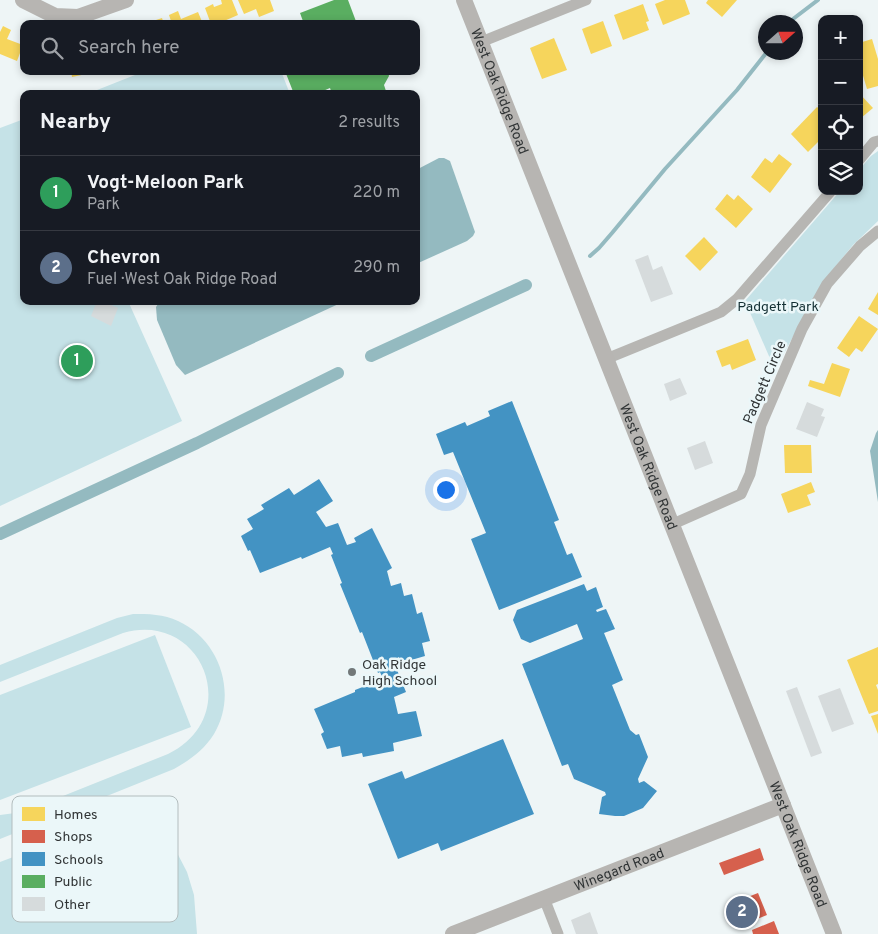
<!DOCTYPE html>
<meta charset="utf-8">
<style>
body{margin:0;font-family:Overpass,sans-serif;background:#20242c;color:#f1f3f6}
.controls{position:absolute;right:15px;top:15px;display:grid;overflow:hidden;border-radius:10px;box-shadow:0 2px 8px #0003}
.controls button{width:45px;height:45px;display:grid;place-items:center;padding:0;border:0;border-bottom:1px solid #363941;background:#171b24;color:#f1f3f6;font:25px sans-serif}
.compass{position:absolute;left:758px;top:15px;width:45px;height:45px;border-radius:50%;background:#171b24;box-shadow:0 2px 8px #0003;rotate:69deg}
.you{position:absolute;left:445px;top:489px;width:18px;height:18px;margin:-12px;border:4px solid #fff;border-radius:50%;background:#1a73e8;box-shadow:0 0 0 8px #1a73e833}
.badge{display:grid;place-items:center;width:32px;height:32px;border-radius:50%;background:#737879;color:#fff;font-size:16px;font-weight:700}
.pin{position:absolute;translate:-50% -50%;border:2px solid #fff;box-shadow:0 1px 5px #0006}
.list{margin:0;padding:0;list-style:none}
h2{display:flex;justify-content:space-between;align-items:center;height:65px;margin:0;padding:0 20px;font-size:21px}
h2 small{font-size:16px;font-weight:400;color:#9ea1a6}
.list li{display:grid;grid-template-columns:32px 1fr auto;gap:15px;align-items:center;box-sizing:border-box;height:75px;padding:0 20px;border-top:1px solid #363941}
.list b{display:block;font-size:19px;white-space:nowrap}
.list p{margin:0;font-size:16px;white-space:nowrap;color:#9ea1a6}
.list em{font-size:16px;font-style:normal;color:#9ea1a6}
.icon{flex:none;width:28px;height:28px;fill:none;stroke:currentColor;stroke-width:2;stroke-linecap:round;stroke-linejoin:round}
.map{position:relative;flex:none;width:878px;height:934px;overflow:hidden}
.search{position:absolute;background:#171b24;box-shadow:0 2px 8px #0003;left:20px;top:20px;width:400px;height:55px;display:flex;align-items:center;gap:12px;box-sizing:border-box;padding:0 18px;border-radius:10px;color:#9ea1a6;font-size:19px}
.panel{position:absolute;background:#171b24;box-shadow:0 2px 8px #0003;left:20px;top:90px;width:400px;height:215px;border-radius:10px}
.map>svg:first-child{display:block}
.green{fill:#c5e2e7}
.water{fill:#94bac0}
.homes{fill:#f6d55c}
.shops{fill:#d6604d}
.schools{fill:#4393c3}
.public{fill:#5aae61}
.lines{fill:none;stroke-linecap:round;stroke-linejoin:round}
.stream{stroke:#94bac0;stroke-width:4}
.canal{stroke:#94bac0;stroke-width:12}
.building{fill:#d6dbdc}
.street{stroke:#b7b6b3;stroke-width:11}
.secondary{stroke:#b7b5b2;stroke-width:16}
.poi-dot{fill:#737879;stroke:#ebf7f9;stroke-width:2}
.labels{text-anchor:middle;stroke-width:5;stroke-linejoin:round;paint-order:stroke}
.street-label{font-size:14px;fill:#313536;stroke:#ebf7f9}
.park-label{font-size:14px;fill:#132f33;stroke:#ebf7f9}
.poi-label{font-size:14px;fill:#313536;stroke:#ebf7f9;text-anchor:start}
.key{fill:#ebf7f9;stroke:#b3bdbe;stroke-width:1}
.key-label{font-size:14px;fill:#313536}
</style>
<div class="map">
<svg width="878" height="934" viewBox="0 0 878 934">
<rect width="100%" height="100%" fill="#eef5f6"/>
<g class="green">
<polygon points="145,71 281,71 290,94 87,94"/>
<polygon points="24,119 24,301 128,301 182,421 0,506 0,128"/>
<polygon points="878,151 878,221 853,245 822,283 775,370 745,301 840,191 859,191 859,170 871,156"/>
<path d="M 133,614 C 148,614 164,614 178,621 C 220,640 238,694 214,734 C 204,750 190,760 174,769 L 0,839 L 0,815 L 23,812 L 168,754 C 245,716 202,610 123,633 L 0,682 L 0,665 L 117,618 Z"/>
<polygon points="155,635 191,727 0,800 0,695"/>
<polygon points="150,820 165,835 174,847 187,872 194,895 197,934 0,934 0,862 37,848 58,856"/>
</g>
<g class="water">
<polygon points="439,158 444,158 450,161 475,232 473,236 467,241 416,264 416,170"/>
<polygon points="160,301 345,301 185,375 176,365 157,320 156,307"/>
<polygon points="878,430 878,502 870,451 876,433"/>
</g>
<g class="homes">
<polygon points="221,0 232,0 238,15 217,24 211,24 205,8 213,4 214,7 222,4"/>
<polygon points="238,0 270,0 274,11 259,17 256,9 244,14"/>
<polygon points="665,0 685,0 690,14 663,25 655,4"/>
<polygon points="708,0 737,0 722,17 706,3"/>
<polygon points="643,4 649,21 646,22 649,30 623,40 614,15"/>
<polygon points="178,11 181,19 198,12 203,24 172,24 169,15"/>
<polygon points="162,18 164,24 154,24 153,21"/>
<polygon points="603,21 612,46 591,54 582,29"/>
<polygon points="3,26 11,30 7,39 23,45 17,61 0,54 0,32"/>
<polygon points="554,38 567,70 542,79 530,48"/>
<polygon points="872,39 878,59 878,86 867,89 859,62 859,43"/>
<polygon points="43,71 58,71 57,75 43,72"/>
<polygon points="71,71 96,71 96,72 72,77"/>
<polygon points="859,93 873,108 861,118 859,116"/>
<polygon points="817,107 822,111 822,138 808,152 791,134"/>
<polygon points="779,154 792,164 770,193 751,177 765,158 772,163"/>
<polygon points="727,194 734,200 738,195 753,209 736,228 715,209"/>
<polygon points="704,237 718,252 700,271 685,256"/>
<polygon points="878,292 878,315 868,309"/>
<polygon points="859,316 878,329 862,352 856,348 849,357 837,348"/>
<polygon points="748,339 756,360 732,370 730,364 722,367 716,351"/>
<polygon points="832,363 850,369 840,397 808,386 810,380 824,384"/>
<polygon points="784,445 811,445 812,473 785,473"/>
<polygon points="811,482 815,492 807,495 811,505 788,513 781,494"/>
<polygon points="878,647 878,684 876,685 878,690 878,711 869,714 847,660"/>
<polygon points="878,714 878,734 871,716"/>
</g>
<g class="shops">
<polygon points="760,848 764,860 724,875 719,863"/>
<polygon points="758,893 767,915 734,928 725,906"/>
<polygon points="774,921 779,934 753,934 752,930"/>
</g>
<g class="schools">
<polygon points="512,401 559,520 554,522 567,555 572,553 582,577 499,610 471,539 486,533 453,452 444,455 436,434 465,422 467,426 490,416 488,411"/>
<polygon points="319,479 333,501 316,512 326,527 338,523 347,545 356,542 354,538 372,528 392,568 387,571 391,586 401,583 404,596 412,594 417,614 422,612 430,641 422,643 425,656 401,663 399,657 393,660 406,692 394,697 398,714 416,711 422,736 393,743 394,751 363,757 362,753 342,757 340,746 327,749 321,734 324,732 314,709 355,692 355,690 383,679 380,672 378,673 362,632 360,633 340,584 342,583 331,555 333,554 330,547 302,559 301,557 260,573 250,550 248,551 241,536 253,529 247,519 264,509 261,505 289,488 294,495"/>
<polygon points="584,584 587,591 596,587 603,607 596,610 597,612 606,609 615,629 604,633 623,680 612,685 630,730 636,735 639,734 648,757 638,779 639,783 644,781 657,791 643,808 624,816 615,816 599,814 602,797 606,795 605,792 574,779 568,764 562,766 522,664 583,639 577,624 530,643 521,639 513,620 517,610"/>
<polygon points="503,739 534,814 441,851 438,843 398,859 368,784 402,771 405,779"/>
</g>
<g class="public">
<polygon points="334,0 348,0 357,24 304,24 300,13"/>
<polygon points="285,71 388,71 389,76 384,85 387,94 332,94 330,88 316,94 294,94"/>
</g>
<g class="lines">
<g class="stream">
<polyline points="791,22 793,19 818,0"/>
<polyline points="590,256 599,248 612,233 665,169 737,90 767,52"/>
</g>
<g class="canal">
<polyline points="371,356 526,285"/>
<polyline points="0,534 197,443 338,373"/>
</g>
</g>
<g class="building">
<polygon points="648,255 653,270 662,266 673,294 651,302 635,260"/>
<polygon points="97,301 103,301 118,308 111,326 91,316"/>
<polygon points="680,378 687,394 670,401 664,384"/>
<polygon points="807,402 824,409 821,416 825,417 817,437 796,429"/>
<polygon points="705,441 713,463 695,470 687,448"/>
<polygon points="797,687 822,753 811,757 786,691"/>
<polygon points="840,688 854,724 832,732 818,696"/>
<polygon points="590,912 598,934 576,934 571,920"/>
</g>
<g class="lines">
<g class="street">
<polyline points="481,42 586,0"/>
<polyline points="859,160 874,142 878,141"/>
<polyline points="606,359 709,317 721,312 737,299 831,191"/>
<polyline points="673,524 741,494 750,474 761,425 802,329 827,284 860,246 878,231"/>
<polyline points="544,898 558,934"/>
</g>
<g class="secondary">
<polyline points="23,0 55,16 78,17 126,0"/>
<path id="s1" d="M 464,0 L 834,934"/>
<path id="s2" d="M 453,934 L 783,805"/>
</g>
</g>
<circle class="poi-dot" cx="352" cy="672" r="5"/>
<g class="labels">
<g class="street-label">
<text dy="5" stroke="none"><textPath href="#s1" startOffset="98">West Oak Ridge Road</textPath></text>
<text transform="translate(764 382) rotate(-67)" y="5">Padgett Circle</text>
<text dy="5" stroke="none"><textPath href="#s1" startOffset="502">West Oak Ridge Road</textPath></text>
<text dy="5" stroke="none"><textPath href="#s1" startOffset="908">West Oak Ridge Road</textPath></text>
<text dy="5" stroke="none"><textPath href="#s2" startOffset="178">Winegard Road</textPath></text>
</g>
<g class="park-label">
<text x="778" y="311">Padgett Park</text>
</g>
<g class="poi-label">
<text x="362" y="669">Oak Ridge<tspan x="362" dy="16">High School</tspan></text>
</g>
</g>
<rect x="12" y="796" width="166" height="126" rx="8" class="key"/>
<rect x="22" y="807" width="23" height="14" fill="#f6d55c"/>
<rect x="22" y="830" width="23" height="13" fill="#d6604d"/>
<rect x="22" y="852" width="23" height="14" fill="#4393c3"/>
<rect x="22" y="875" width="23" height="13" fill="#5aae61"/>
<rect x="22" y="897" width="23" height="14" fill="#d6dbdc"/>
<g class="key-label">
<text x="54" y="819">Homes</text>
<text x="54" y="841">Shops</text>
<text x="54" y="864">Schools</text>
<text x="54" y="886">Public</text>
<text x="54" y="909">Other</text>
</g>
</svg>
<div class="controls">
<button>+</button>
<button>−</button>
<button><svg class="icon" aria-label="locate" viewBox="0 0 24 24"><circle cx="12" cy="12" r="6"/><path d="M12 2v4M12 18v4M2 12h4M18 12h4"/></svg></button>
<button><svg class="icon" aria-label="layers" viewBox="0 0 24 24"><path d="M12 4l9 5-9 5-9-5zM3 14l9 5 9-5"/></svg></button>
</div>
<svg class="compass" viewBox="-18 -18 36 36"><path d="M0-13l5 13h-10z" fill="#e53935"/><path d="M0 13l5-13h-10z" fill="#9ea1a6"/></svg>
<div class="you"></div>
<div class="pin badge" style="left:77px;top:361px;background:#2e9e5b">1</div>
<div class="pin badge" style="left:742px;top:912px;background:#5c6f8a">2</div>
<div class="search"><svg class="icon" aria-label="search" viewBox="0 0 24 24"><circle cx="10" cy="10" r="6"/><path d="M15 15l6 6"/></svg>Search here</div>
<section class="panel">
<h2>Nearby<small>2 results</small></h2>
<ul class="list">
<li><span class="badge" style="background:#2e9e5b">1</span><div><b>Vogt-Meloon Park</b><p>Park</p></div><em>220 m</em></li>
<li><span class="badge" style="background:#5c6f8a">2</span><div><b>Chevron</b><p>Fuel · West Oak Ridge Road</p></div><em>290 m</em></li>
</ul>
</section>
</div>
